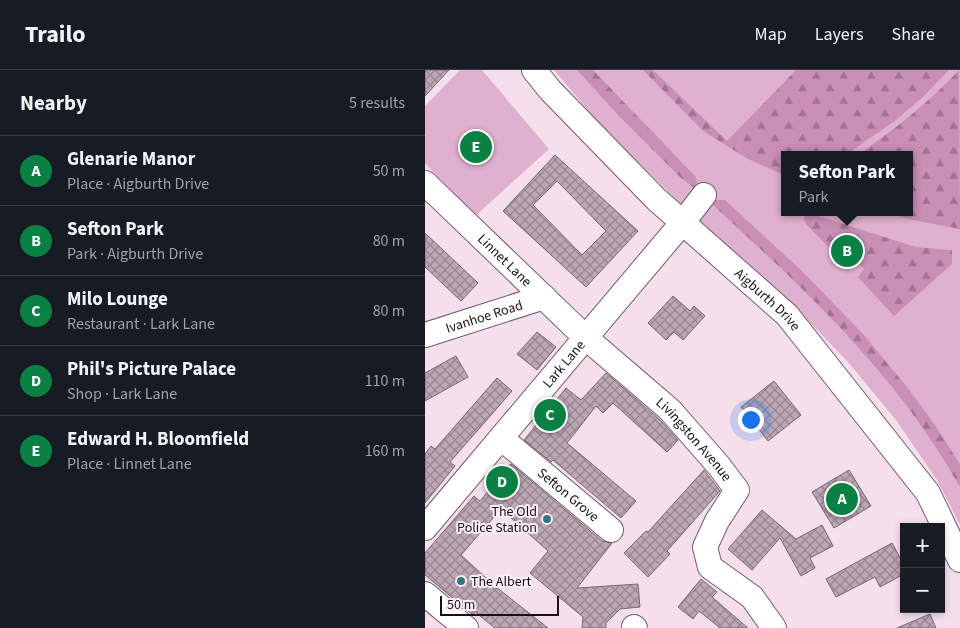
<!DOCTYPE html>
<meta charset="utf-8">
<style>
body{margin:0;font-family:"Source Sans 3",sans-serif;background:#20242c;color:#f1f3f6}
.controls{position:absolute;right:15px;bottom:15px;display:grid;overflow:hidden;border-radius:0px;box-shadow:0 2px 8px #0003}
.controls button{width:45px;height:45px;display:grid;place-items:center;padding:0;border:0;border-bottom:1px solid #363941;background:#171b24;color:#f1f3f6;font:25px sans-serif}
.scale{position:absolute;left:15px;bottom:12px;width:119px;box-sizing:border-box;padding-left:5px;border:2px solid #171015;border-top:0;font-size:14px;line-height:18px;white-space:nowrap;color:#171015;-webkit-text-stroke:4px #fdeff7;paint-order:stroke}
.you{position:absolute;left:325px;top:349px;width:18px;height:18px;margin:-12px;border:4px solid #fff;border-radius:50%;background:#1a73e8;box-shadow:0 0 0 8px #1a73e833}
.badge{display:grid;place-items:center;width:32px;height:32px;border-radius:50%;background:#0b8043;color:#fff;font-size:16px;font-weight:700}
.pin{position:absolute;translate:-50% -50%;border:2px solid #fff;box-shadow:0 1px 5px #0006}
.popup{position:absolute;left:356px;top:81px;width:132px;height:65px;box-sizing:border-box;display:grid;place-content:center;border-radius:0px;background:#171b24;filter:drop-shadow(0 1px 4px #0005);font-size:16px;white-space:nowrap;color:#9ea1a6}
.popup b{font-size:19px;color:#f1f3f6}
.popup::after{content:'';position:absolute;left:50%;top:100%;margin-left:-10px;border:10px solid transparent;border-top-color:#171b24}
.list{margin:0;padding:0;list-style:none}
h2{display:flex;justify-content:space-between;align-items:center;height:65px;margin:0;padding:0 20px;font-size:21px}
h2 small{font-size:16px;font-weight:400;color:#9ea1a6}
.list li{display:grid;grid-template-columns:32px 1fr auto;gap:15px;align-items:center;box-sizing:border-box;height:70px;padding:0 20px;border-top:1px solid #363941}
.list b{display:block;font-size:19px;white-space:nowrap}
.list p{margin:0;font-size:16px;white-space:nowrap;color:#9ea1a6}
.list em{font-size:16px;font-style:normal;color:#9ea1a6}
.map{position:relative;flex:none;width:535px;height:558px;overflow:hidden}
header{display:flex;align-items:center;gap:30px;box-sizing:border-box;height:70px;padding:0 25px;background:#171b24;border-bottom:1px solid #363941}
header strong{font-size:24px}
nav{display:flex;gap:28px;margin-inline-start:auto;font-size:18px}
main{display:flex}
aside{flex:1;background:#171b24}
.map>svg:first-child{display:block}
.green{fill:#e0b1cf;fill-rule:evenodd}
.forest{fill:url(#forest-firs)}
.building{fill:url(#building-cross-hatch);stroke:#7b6873;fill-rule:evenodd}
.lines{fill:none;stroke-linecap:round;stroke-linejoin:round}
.minor-casing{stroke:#6f5c68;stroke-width:26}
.minor{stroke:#fff;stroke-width:24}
.poi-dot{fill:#307880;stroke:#fdeff7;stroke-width:2}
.labels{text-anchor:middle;stroke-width:4;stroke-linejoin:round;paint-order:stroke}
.street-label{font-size:14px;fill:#171015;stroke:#fdeff7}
.poi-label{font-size:14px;fill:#171015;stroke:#fdeff7;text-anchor:end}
</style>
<header>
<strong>Trailo</strong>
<nav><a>Map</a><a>Layers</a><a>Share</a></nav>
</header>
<main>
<aside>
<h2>Nearby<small>5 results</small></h2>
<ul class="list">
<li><span class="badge">A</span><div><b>Glenarie Manor</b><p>Place · Aigburth Drive</p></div><em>50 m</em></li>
<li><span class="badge">B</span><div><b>Sefton Park</b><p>Park · Aigburth Drive</p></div><em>80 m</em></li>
<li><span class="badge">C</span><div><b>Milo Lounge</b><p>Restaurant · Lark Lane</p></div><em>80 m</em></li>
<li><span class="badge">D</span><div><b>Phil's Picture Palace</b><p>Shop · Lark Lane</p></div><em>110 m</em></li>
<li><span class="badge">E</span><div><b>Edward H. Bloomfield</b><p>Place · Linnet Lane</p></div><em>160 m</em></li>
</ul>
</aside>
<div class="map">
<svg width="535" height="558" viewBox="0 0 535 558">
<defs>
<pattern id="forest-firs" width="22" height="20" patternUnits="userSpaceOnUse" patternTransform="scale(1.25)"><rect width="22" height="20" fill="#c98fb5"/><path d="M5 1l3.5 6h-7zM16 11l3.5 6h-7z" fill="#a27392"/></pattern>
<pattern id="building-cross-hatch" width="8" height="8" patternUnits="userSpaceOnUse" patternTransform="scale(1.25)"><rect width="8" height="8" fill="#bca8b4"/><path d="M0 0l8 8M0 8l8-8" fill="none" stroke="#988791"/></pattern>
</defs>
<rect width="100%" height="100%" fill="#f5dfec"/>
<g class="green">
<polygon points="35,0 57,0 124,79 48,148 0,93 0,36"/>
<path d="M 129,0 L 535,0 L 535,455 L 512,410 L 471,350 L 423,292 L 365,232 L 252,130 L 177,57 ZM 360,85 L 484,85 L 484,142 L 360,142 Z"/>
</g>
<g class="forest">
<polygon points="152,0 168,0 271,107 272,113 269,118 257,109 194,46"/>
<polygon points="218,0 228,0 302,71 371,0 524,0 498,27 471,50 421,85 360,85 359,105 323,89 278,61"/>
<path d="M 534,0 L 535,159 L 488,150 L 457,142 L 484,142 L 484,85 L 433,85 C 469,59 504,33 534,0 Z"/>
<path d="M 290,130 L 300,130 L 379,203 L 439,265 L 481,316 L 506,349 L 535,394 L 535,417 C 472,304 380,220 287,134 Z"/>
<polygon points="387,144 491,177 527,180 527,194 469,246 433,207 439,199 429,188 422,196 381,154 379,148 381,145"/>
</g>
<g class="building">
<polygon points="0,0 24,0 0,26"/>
<path d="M 130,85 L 213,161 L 161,217 L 78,141 ZM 132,111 L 181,161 L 157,185 L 108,135 Z"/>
<polygon points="0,163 53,213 36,231 0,197"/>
<polygon points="248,226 265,241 269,236 280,246 258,270 249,262 241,270 223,253"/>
<polygon points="112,262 131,277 112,300 92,284"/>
<polygon points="31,286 43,307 0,331 0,303"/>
<polygon points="181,303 235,350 253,370 242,382 188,333 178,343 171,336 142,373 211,431 196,448 128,390 126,392 99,370 141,318 156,330"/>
<polygon points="72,308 87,321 25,392 30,396 0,433 0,384 6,376 10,379"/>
<polygon points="349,311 376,345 343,371 316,337"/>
<polygon points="86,394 177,471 187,473 152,518 213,514 215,537 195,539 181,553 181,558 157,558 158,547 105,503 123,481 76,439 36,485 71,517 123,558 70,558 50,542 48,545 0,505 0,483 49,426 55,431"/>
<polygon points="279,400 295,421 242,481 245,484 223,507 199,483 221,461 223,462"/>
<polygon points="424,400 446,436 409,458 387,422"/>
<polygon points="337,440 371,469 397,455 408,476 385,488 390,498 376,506 355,468 327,500 303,479"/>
<polygon points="467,473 479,495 479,504 455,517 450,507 411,527 401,509"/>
<polygon points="276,509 292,522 287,527 323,558 295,558 274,541 268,549 253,537"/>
<polygon points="505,544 511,558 472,558"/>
</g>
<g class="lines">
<defs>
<g id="minor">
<path id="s1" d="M 109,0 L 125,20 L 231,129 L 362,245 L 503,423 L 535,490"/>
<path id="s2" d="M 0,113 L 160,267 L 245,340 L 294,396 L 312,420 L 292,451 L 280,477 L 285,497 L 327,527 L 349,558"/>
<path id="s3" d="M 0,265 L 119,227"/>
<path id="s4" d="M 76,368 L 186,460"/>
<path id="s5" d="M 0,458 L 258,152 L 279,125"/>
<polyline points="0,524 41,558"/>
<polyline points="209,557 210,558"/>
</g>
</defs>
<use href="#minor" class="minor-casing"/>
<use href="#minor" class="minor"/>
</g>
<g class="poi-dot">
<circle cx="122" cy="449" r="5"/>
<circle cx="36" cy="511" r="5"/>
</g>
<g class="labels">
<g class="street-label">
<text dy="5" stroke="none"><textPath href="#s2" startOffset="111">Linnet Lane</textPath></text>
<text dy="5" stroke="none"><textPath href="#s1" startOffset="328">Aigburth Drive</textPath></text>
<text dy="5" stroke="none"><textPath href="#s3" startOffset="62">Ivanhoe Road</textPath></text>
<text dy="5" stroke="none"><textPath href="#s5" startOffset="215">Lark Lane</textPath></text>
<text dy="5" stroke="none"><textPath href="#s2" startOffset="372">Livingston Avenue</textPath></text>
<text dy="5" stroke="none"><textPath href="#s4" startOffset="88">Sefton Grove</textPath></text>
</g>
<g class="poi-label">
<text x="112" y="446">The Old<tspan x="112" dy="16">Police Station</tspan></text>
<text x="46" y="516" text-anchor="start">The Albert</text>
</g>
</g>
</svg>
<div class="controls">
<button>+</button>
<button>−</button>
</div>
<div class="scale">50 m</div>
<div class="you"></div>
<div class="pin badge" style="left:417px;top:429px">A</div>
<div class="pin badge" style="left:422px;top:181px">B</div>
<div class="popup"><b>Sefton Park</b>Park</div>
<div class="pin badge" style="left:125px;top:345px">C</div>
<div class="pin badge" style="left:77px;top:412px">D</div>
<div class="pin badge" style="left:51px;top:77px">E</div>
</div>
</main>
